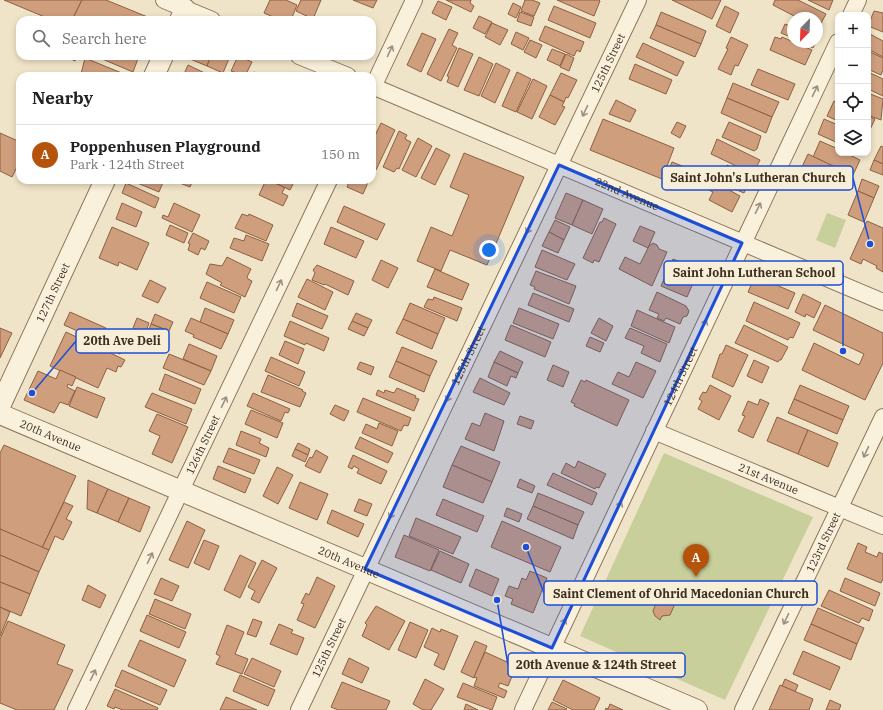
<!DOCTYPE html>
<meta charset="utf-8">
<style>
body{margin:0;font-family:"IBM Plex Serif",serif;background:#f6f6f6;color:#202124}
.controls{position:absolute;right:12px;top:12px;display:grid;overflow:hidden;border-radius:8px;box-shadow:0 2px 6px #0003}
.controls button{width:36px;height:36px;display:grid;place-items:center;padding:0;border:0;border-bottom:1px solid #e0e0e0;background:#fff;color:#202124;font:20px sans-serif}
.compass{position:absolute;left:787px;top:12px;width:36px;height:36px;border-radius:50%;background:#fff;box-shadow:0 2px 6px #0003;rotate:203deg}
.you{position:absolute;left:489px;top:250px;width:14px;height:14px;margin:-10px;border:3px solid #fff;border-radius:50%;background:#1a73e8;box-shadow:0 0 0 6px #1a73e833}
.badge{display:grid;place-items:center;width:26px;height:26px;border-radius:50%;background:#b45309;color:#fff;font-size:13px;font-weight:700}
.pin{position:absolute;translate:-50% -33px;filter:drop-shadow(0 1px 2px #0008)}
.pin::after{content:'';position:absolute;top:21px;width:14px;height:12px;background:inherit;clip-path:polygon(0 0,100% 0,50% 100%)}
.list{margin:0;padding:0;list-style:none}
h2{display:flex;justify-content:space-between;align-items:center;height:52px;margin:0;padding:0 16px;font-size:17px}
h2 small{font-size:13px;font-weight:400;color:#757577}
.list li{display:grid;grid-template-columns:26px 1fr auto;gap:12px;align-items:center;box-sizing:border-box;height:60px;padding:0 16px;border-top:1px solid #e0e0e0}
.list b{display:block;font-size:15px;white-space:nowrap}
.list p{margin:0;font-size:13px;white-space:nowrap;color:#757577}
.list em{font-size:13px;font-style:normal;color:#757577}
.icon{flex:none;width:22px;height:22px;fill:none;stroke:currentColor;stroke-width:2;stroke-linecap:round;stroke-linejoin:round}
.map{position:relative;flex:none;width:883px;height:710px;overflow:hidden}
.search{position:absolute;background:#fff;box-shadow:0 2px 6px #0003;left:16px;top:16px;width:360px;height:44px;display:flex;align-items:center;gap:10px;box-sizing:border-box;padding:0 14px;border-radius:12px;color:#757577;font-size:15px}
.panel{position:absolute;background:#fff;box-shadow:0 2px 6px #0003;left:16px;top:72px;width:360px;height:112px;border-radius:12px}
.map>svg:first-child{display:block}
.green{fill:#c9cf9b}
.building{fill:#cf9f7d;stroke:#8d5f41}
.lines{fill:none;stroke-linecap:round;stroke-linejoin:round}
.minor-casing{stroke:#8d765c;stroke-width:18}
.tertiary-casing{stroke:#8d765c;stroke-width:22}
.minor{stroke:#faf1dc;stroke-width:16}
.tertiary{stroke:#faf1dc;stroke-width:20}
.oneway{stroke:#9c907e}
.marked{fill:#1d4ed8;fill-opacity:0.2;stroke:#1d4ed8;stroke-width:3;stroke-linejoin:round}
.labels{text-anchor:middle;stroke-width:3;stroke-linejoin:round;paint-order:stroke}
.street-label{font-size:11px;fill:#3d2e20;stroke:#f7eed8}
.leader{fill:none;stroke:#1d4ed8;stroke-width:1.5}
.callout-dot{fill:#1d4ed8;stroke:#f7eed8;stroke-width:1.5}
.callout{fill:#f7eed8;stroke:#1d4ed8;stroke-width:1.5}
.callout-label{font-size:12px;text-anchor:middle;font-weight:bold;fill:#3d2e20}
</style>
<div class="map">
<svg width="883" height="710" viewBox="0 0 883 710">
<rect width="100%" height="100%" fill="#f0e4c8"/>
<g class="green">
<polygon points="827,213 846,220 835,248 816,240"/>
<polygon points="664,453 813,517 725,700 580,636"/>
</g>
<g class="building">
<polygon points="4,0 82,0 72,20 52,20"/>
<polygon points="82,0 106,0 155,20 72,20"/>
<polygon points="270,0 286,0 297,5 291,20 280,20 264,13"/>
<polygon points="301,0 321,0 313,19 296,11"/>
<polygon points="353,0 377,0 373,8"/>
<polygon points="446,0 471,0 470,3 474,6 471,12"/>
<polygon points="525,0 532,0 540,3 534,16 521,11"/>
<polygon points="557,0 599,0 600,1 594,16"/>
<polygon points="672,0 721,0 712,19"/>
<polygon points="775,0 798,0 826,14 819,27 817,25 817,18 798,18 773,5"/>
<polygon points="808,0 833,0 829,10"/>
<polygon points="438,1 452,7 446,20 432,13"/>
<polygon points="513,3 521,7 516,18 508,14"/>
<polygon points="554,6 596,23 590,38 548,20"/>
<polygon points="725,6 739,13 730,33 716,26"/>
<polygon points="874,11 883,13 883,32 868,26"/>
<polygon points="520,12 534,17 531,26 517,21"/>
<polygon points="661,12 706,31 701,44 656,25"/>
<polygon points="479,16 492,22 485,34 473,28"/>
<polygon points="492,23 508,30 500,45 485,37"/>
<polygon points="785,24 793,27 793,38 781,33"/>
<polygon points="656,25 701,44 695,57 650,38"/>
<polygon points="545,26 584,42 580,52 577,50 574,56 539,40"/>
<polygon points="449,29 458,33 452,45 457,48 441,81 427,74"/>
<polygon points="516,32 529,38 523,50 511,44"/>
<polygon points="422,33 436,39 421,72 407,65"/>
<polygon points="868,33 883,41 883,57 868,49"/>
<polygon points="731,37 748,45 738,66 735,65 731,75 718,69 728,49 726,48"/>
<polygon points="775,37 781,39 782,37 812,50 805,65 770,50"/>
<polygon points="530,40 542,45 536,58 524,52"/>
<polygon points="801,42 816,42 813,48"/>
<polygon points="643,43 684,62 677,76 636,57"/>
<polygon points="459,48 473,54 458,87 447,82 449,77 447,76"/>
<polygon points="552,49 565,54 560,66 547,60"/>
<polygon points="868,51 883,58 883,70 881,75 868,69"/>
<polygon points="566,54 574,58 569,71 560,67"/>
<polygon points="65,56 77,56 75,61"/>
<polygon points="95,56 139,56 133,72"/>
<polygon points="191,56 211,56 207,66 190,59"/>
<polygon points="211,56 230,56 223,73 207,66"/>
<polygon points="238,56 252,62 245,76 231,71"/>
<polygon points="479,57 493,64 479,96 464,90"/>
<polygon points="85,58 129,76 87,76 81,74"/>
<polygon points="496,63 510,70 495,103 481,96"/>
<polygon points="635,64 672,80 666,94 629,79"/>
<polygon points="188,65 211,76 187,76 184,74"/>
<polygon points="758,69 795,84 788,100 751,85"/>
<polygon points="254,72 264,76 252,76"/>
<polygon points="517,72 531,79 516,112 502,106"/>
<polygon points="868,72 883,79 883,96 868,89"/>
<polygon points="561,73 577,80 568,98 566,97 564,102 550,95"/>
<polygon points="533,79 547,86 532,119 517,112"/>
<polygon points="733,83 779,102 772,117 727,98"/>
<polygon points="868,93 883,99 881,120 868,115"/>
<polygon points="550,95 564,102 562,106 565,107 555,125 539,117"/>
<polygon points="727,98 772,117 766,133 721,113"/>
<polygon points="616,100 636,110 630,122 609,114"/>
<polygon points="834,101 838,102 838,121 827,116"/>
<polygon points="868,116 875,119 868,134"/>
<polygon points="603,119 674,148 662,179 590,150"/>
<polygon points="824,119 838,125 838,143 818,134"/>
<polygon points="677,122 686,126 680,138 671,133"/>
<polygon points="729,122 761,136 757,149 754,151 722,137"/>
<polygon points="381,123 395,130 376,170 372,168 372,142"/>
<polygon points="399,131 407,135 405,139 411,142 399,169 397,168 394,172 383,167"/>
<polygon points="0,133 20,142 20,161 12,177 0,171"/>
<polygon points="418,138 432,146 416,177 402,170"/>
<polygon points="717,139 760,160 753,174 711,154"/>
<polygon points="820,141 838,149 838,153 846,153 860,160 853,175 813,157"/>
<polygon points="881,146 883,147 883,164 874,160"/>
<polygon points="436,148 450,155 435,185 421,178"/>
<polygon points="464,153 524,177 487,265 450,250 441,271 417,261 431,227 452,236 469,195 450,187"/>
<polygon points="808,154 850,174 847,181 839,178 836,185 801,169"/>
<polygon points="874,160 883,164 883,175 870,170"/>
<polygon points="672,162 690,169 682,188 664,180"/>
<polygon points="727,165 752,176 744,193 713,180 718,170 724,172"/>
<polygon points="707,178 740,196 732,212 709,200 713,192 702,187"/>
<polygon points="862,179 879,186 874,198 858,191"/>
<polygon points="136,180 164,180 159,192 135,182"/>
<polygon points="172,180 193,180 190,187"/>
<polygon points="266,180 285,187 282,193 288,196 283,206 259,195"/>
<polygon points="269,180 295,180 290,190"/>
<polygon points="350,180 369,180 363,194 347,187"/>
<polygon points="126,183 159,198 155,208 122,193"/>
<polygon points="858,191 874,198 864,222 848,215"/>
<polygon points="566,193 583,200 572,225 555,218"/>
<polygon points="583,200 603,209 592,234 572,225"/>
<polygon points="122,203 142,212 136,227 116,219"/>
<polygon points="174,203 200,215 192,232 162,218 163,215 168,217"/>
<polygon points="344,206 385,224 377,240 337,222"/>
<polygon points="242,214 248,216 249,214 273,225 266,241 235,228"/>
<polygon points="604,218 616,224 599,262 594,260 593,263 583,258 600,222 602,222"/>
<polygon points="555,220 570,227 564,240 549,232"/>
<polygon points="867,221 883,228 883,272 876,268 877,266 863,259 861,264 850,259"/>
<polygon points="170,225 188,233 184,243 166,235"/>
<polygon points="640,226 655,232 648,248 633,241"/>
<polygon points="112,227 149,243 137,270 119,262 118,266 99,258"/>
<polygon points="331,227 364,241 356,258 324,244"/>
<polygon points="549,232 564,240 558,253 542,246"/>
<polygon points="193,233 209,241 205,250 201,248 198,255 188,250 190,244 188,243"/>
<polygon points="246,235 269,244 262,261 230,248 234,238 244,241"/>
<polygon points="653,243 657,245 659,249 667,252 652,286 619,269 625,257 640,264 649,246"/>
<polygon points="542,250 575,264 567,280 535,267"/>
<polygon points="227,257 251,269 247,277 248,279 252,281 245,297 220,285 222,283 206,274 210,264 222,266"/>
<polygon points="673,259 683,263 682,265 698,272 687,297 661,286"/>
<polygon points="381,260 398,268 388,288 372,280"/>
<polygon points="317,265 354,281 348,295 325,284 324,285 312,280 315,273 313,270"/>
<polygon points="435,269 469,284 462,300 427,287"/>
<polygon points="536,271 576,286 569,304 534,289 535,287 530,285"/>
<polygon points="755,276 795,293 788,309 748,292"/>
<polygon points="307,279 333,292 325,310 298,297"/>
<polygon points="150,280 166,288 158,303 142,296"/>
<polygon points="207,282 241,297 234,313 200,298"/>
<polygon points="657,292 686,306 689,311 687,316 683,317 680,324 666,318 664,321 657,318 659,314 649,310"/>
<polygon points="533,293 574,309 569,322 528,305"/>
<polygon points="803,294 821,303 814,318 806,314 805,317 795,312"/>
<polygon points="434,297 462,308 457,321 424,307 428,299 433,300"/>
<polygon points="754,302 800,323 793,338 790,337 788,340 746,321"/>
<polygon points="297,303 328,316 322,329 292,316"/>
<polygon points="410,303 445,318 438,334 403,319"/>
<polygon points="825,305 883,333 883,363 865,400 802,370 814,343 859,365 864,354 813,330"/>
<polygon points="205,308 234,320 228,334 200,322"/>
<polygon points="519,308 559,324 553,339 513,323"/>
<polygon points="637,310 675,327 669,343 631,326"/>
<polygon points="70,312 106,328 100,341 64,325"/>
<polygon points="356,313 372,320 368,328 352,321"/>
<polygon points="155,314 173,322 169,331 151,324"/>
<polygon points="137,318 149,323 145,334 133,328"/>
<polygon points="191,318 228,334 221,349 193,337 194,335 185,331"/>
<polygon points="599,318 613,326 606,341 591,333"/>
<polygon points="403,319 438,334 432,349 396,333"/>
<polygon points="290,321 329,338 324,351 306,343 305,345 284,336"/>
<polygon points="352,321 368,328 364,336 348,329"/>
<polygon points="151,324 169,331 165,340 148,332"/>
<polygon points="511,325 551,342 545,357 505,340"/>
<polygon points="744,325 788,347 781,360 779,360 778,362 735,343"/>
<polygon points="0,328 12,333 0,358"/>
<polygon points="630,328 667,344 660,362 641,353 644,346 625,338"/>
<polygon points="66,332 125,360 121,367 118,366 116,372 107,368 98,388 50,366"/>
<polygon points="110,332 126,338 120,354 104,347"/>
<polygon points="590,337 604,343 600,352 586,346"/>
<polygon points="285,341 304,349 298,364 279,355"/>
<polygon points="189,344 217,356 211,371 183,359"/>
<polygon points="726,345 748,355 733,387 712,377 720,354 722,354"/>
<polygon points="402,347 437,361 430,376 396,361"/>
<polygon points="500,351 523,362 518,373 494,362"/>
<polygon points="169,354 211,371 204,385 163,368"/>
<polygon points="271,357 305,372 299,386 265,371"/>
<polygon points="754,360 769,367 762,383 747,376"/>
<polygon points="396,361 430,376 424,392 389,377"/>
<polygon points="360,362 374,367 371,375 357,369"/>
<polygon points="494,362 518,373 516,378 511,376 507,386 488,377"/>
<polygon points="636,362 656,371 643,398 612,384 618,372 629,377"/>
<polygon points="553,365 569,372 563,387 547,380"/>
<polygon points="60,370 76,377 72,386 68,384 67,387 75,391 68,405 60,402 54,413 24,400 38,371 56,379"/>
<polygon points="165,374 201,389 195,404 159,390"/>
<polygon points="268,375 303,390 302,391 306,393 300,407 261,392"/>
<polygon points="480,378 510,393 504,405 473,392"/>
<polygon points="581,380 585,382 586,380 629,400 617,426 574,406 575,404 571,402"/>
<polygon points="710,385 731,396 719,420 698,409 702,401 699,399 703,392 706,393"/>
<polygon points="800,385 849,406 843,420 794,399"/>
<polygon points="77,387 105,398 97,418 69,406"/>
<polygon points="397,388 416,396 415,398 419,399 414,411 376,395 378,390 384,393 385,390 394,393"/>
<polygon points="152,393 192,409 186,424 145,407"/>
<polygon points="253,393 290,409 288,413 285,412 281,421 247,406"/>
<polygon points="363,398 411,418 408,426 404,425 401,431 357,412"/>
<polygon points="760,399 769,403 753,438 738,431 745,416 742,415 748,401 758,405"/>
<polygon points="794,399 843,420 837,434 788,413"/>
<polygon points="335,405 349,411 344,421 330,414"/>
<polygon points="251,410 283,423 277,438 245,424"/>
<polygon points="485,413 504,421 494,451 465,439 472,423 480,426"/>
<polygon points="157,414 188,427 172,463 152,454 160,436 149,431"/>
<polygon points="520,416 534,421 531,429 517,424"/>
<polygon points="777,417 808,430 798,454 767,441"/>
<polygon points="379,423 398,431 392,446 362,433 366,424 377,429"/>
<polygon points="808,430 838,443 828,467 798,454"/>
<polygon points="241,431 261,439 259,443 269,448 266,457 236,445"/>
<polygon points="360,437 393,453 388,463 355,448"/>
<polygon points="298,443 310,449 308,455 295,449"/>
<polygon points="4,445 76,476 42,548 0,529 0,453"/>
<polygon points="461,446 500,462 492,482 452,465"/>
<polygon points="229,448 260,460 254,474 223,462"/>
<polygon points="295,449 308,455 305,462 292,456"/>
<polygon points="316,450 328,457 320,473 305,466 310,457 312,458"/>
<polygon points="353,455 387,471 381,484 357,473 359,469 354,466 352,469 348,467"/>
<polygon points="578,461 606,474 599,488 596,487 595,489 561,473 566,463 575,468"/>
<polygon points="452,465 492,482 483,503 443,487"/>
<polygon points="218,466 251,479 245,493 213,479"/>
<polygon points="277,467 293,475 278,504 263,496"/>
<polygon points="553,473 597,493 592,505 547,485"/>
<polygon points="520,479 535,486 532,493 517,487"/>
<polygon points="88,480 108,489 97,513 87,509"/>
<polygon points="300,482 328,494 317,520 289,508"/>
<polygon points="108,489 129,498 118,522 97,513"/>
<polygon points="538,493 584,512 578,525 533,506"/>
<polygon points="129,498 150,507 140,532 118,522"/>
<polygon points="359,499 372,504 367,516 354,511"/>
<polygon points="443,499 484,516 477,532 436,515"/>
<polygon points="64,502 73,506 66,519 72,522 63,540 55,536 49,550 42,548"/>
<polygon points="533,506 578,525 573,539 527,519"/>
<polygon points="507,508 522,514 519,522 504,516"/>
<polygon points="332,510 364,524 358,537 327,523"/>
<polygon points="416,518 461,537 453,554 409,536"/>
<polygon points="187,521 205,530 188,568 169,560"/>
<polygon points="502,521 561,547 550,572 491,547"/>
<polygon points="0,529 49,550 39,572 0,555"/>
<polygon points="404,535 439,550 430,571 395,557"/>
<polygon points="204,540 219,546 209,570 194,563"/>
<polygon points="858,543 867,547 865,552 877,557 879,552 883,554 883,579 881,583 847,569"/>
<polygon points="440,551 469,564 461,583 431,570"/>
<polygon points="0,555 39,572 30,594 0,582"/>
<polygon points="240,555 256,563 240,598 224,590"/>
<polygon points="262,560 277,568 259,603 251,599 255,591 248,587"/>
<polygon points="476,569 499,579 492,596 469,586"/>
<polygon points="530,571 547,578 533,613 511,604 513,599 505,596 509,586 518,589 522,578 526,580"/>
<polygon points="317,577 335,586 315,628 297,620 304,604 301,603 306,593 309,595"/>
<polygon points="161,578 179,586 172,601 154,594"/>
<polygon points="845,578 880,593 875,606 840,591"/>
<polygon points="0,582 30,594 21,616 0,607"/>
<polygon points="88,585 106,595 100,608 82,600"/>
<polygon points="829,590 873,610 869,621 862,618 859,623 821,606"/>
<polygon points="659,598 665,599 670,605 673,604 674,606 670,615 662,616 660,620 655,616 653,611 656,603 654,600"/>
<polygon points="155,599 191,614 185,629 149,614"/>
<polygon points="376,606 405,621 389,650 362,636 367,625 365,623"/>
<polygon points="0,607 10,612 0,636"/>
<polygon points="818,608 864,628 857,644 811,624"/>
<polygon points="147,615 186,632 179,648 140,631"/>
<polygon points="253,619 262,622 256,637 247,634"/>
<polygon points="8,621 65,645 57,664 73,670 54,710 17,710 0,703 0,639"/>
<polygon points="410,622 428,630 416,658 398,650"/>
<polygon points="279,624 293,630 291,633 304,638 297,655 270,644"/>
<polygon points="811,624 857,644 851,660 804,640"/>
<polygon points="227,625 244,632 235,654 248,659 242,674 216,664 220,656 216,654"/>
<polygon points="432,628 440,632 441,629 458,636 444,670 434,665 439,654 424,647"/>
<polygon points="140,640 186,660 174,687 128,666"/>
<polygon points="475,641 487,646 474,678 461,672"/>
<polygon points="803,651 840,667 830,690 793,674"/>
<polygon points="485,652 507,662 508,658 518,662 508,686 500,683 498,687 507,691 504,698 474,686 477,678 474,677"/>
<polygon points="252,658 281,671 274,687 244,674"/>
<polygon points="349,658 369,668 362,683 342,674"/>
<polygon points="122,670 167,690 160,705 115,686"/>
<polygon points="240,675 275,690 268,706 233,691"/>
<polygon points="425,679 444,689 431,710 423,710 413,704"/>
<polygon points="785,679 798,685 795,692 782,686"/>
<polygon points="563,680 600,698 594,710 573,710 553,700"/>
<polygon points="342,682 390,701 386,710 338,710 331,707"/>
<polygon points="463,683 497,697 492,710 457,697"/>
<polygon points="780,685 813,699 809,710 769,710"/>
<polygon points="115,689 158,708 157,710 123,710 115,707 114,709 107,706"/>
<polygon points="226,697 257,710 220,710"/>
<polygon points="830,700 841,705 839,710 826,710"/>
<polygon points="552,702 567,709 566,710 548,710"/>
<polygon points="466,704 478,710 464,710"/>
<polygon points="610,704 623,710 605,710 606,708 608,709"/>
</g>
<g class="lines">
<defs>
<g id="minor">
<polyline points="164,0 212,20"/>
<polyline points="851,15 858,0"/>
<polyline points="299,56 348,76"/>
<path id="s1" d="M 372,86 L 883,302"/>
<polyline points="372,89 414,0"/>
<path id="s2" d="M 654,431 L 883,526"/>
<path id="s3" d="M 76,710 L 329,180"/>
<path id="s4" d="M 299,710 L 638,0"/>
<path id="s5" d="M 523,710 L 838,42"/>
<path id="s6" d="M 743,710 L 883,417"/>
</g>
<g id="tertiary">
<polyline points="180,20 185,9"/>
<polyline points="154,76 163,56"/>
<path id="s7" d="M 0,406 L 105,180"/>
<path id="s8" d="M 0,414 L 697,710"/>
</g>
</defs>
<use href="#minor" class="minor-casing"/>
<use href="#tertiary" class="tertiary-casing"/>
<use href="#minor" class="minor"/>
<use href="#tertiary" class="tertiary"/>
</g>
<defs><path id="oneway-shaft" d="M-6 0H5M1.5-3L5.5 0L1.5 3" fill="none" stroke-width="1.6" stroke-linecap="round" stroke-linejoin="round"/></defs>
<g class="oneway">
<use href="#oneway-shaft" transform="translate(390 51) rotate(-65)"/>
<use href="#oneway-shaft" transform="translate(815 91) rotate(-64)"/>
<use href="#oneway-shaft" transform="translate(585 111) rotate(115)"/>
<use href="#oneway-shaft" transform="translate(758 208) rotate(-64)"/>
<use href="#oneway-shaft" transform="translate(529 228) rotate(116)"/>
<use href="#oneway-shaft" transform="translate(279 285) rotate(-65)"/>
<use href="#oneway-shaft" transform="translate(704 325) rotate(-65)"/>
<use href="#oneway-shaft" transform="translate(449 396) rotate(116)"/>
<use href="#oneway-shaft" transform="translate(224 402) rotate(-65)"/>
<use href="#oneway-shaft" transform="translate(866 452) rotate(115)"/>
<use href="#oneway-shaft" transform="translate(619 507) rotate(-65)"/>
<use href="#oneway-shaft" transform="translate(392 513) rotate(116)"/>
<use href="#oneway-shaft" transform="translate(150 558) rotate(-64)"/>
<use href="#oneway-shaft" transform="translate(786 619) rotate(116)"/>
<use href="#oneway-shaft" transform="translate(563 624) rotate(-65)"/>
<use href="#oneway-shaft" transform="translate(93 675) rotate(-64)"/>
</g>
<path class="marked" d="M 559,165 L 742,243 L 552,648 L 365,569 Z"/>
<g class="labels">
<g class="street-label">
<text dy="4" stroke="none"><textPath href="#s4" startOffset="717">125th Street</textPath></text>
<text dy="4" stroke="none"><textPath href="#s1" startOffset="277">22nd Avenue</textPath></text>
<text dy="4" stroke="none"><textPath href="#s7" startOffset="125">127th Street</textPath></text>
<text dy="4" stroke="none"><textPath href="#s4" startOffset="393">125th Street</textPath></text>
<text dy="4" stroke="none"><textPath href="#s5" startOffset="369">124th Street</textPath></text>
<text dy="4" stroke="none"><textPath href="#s8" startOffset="55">20th Avenue</textPath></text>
<text dy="4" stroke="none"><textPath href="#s3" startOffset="294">126th Street</textPath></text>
<text dy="4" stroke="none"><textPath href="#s2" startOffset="124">21st Avenue</textPath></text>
<text dy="4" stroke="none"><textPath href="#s6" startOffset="186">123rd Street</textPath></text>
<text dy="4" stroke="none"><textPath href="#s8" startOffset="379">20th Avenue</textPath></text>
<text dy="4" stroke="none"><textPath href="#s4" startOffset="69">125th Street</textPath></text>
</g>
</g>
<path class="leader" d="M870 244L853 178M843 351L843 273M32 393L76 341M526 547L544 593M497 600L508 665"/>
<g class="callout-dot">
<circle cx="870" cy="244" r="4"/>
<circle cx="843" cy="351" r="4"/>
<circle cx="32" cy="393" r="4"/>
<circle cx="526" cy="547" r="4"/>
<circle cx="497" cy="600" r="4"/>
</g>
<g class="callout">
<rect x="662" y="166" width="191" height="24" rx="4"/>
<rect x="664" y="261" width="179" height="24" rx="4"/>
<rect x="76" y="329" width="93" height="24" rx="4"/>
<rect x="544" y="581" width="273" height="24" rx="4"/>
<rect x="508" y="653" width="177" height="24" rx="4"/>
</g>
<g class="callout-label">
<text x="758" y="182">Saint John's Lutheran Church</text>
<text x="754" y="277">Saint John Lutheran School</text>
<text x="122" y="345">20th Ave Deli</text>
<text x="681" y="598">Saint Clement of Ohrid Macedonian Church</text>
<text x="596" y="669">20th Avenue &amp; 124th Street</text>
</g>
</svg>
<div class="controls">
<button>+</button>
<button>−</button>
<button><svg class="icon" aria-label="locate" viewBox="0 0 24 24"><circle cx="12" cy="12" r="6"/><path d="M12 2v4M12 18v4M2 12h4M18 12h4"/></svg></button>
<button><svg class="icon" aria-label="layers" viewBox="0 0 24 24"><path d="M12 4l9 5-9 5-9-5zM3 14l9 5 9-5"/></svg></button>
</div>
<svg class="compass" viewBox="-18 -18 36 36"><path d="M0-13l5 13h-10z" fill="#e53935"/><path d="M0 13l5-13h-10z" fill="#757577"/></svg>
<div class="you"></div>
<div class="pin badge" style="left:696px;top:577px">A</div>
<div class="search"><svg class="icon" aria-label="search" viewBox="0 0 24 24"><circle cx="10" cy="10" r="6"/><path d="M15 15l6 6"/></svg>Search here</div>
<section class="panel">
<h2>Nearby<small></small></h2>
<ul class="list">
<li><span class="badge">A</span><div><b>Poppenhusen Playground</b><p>Park · 124th Street</p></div><em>150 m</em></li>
</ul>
</section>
</div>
